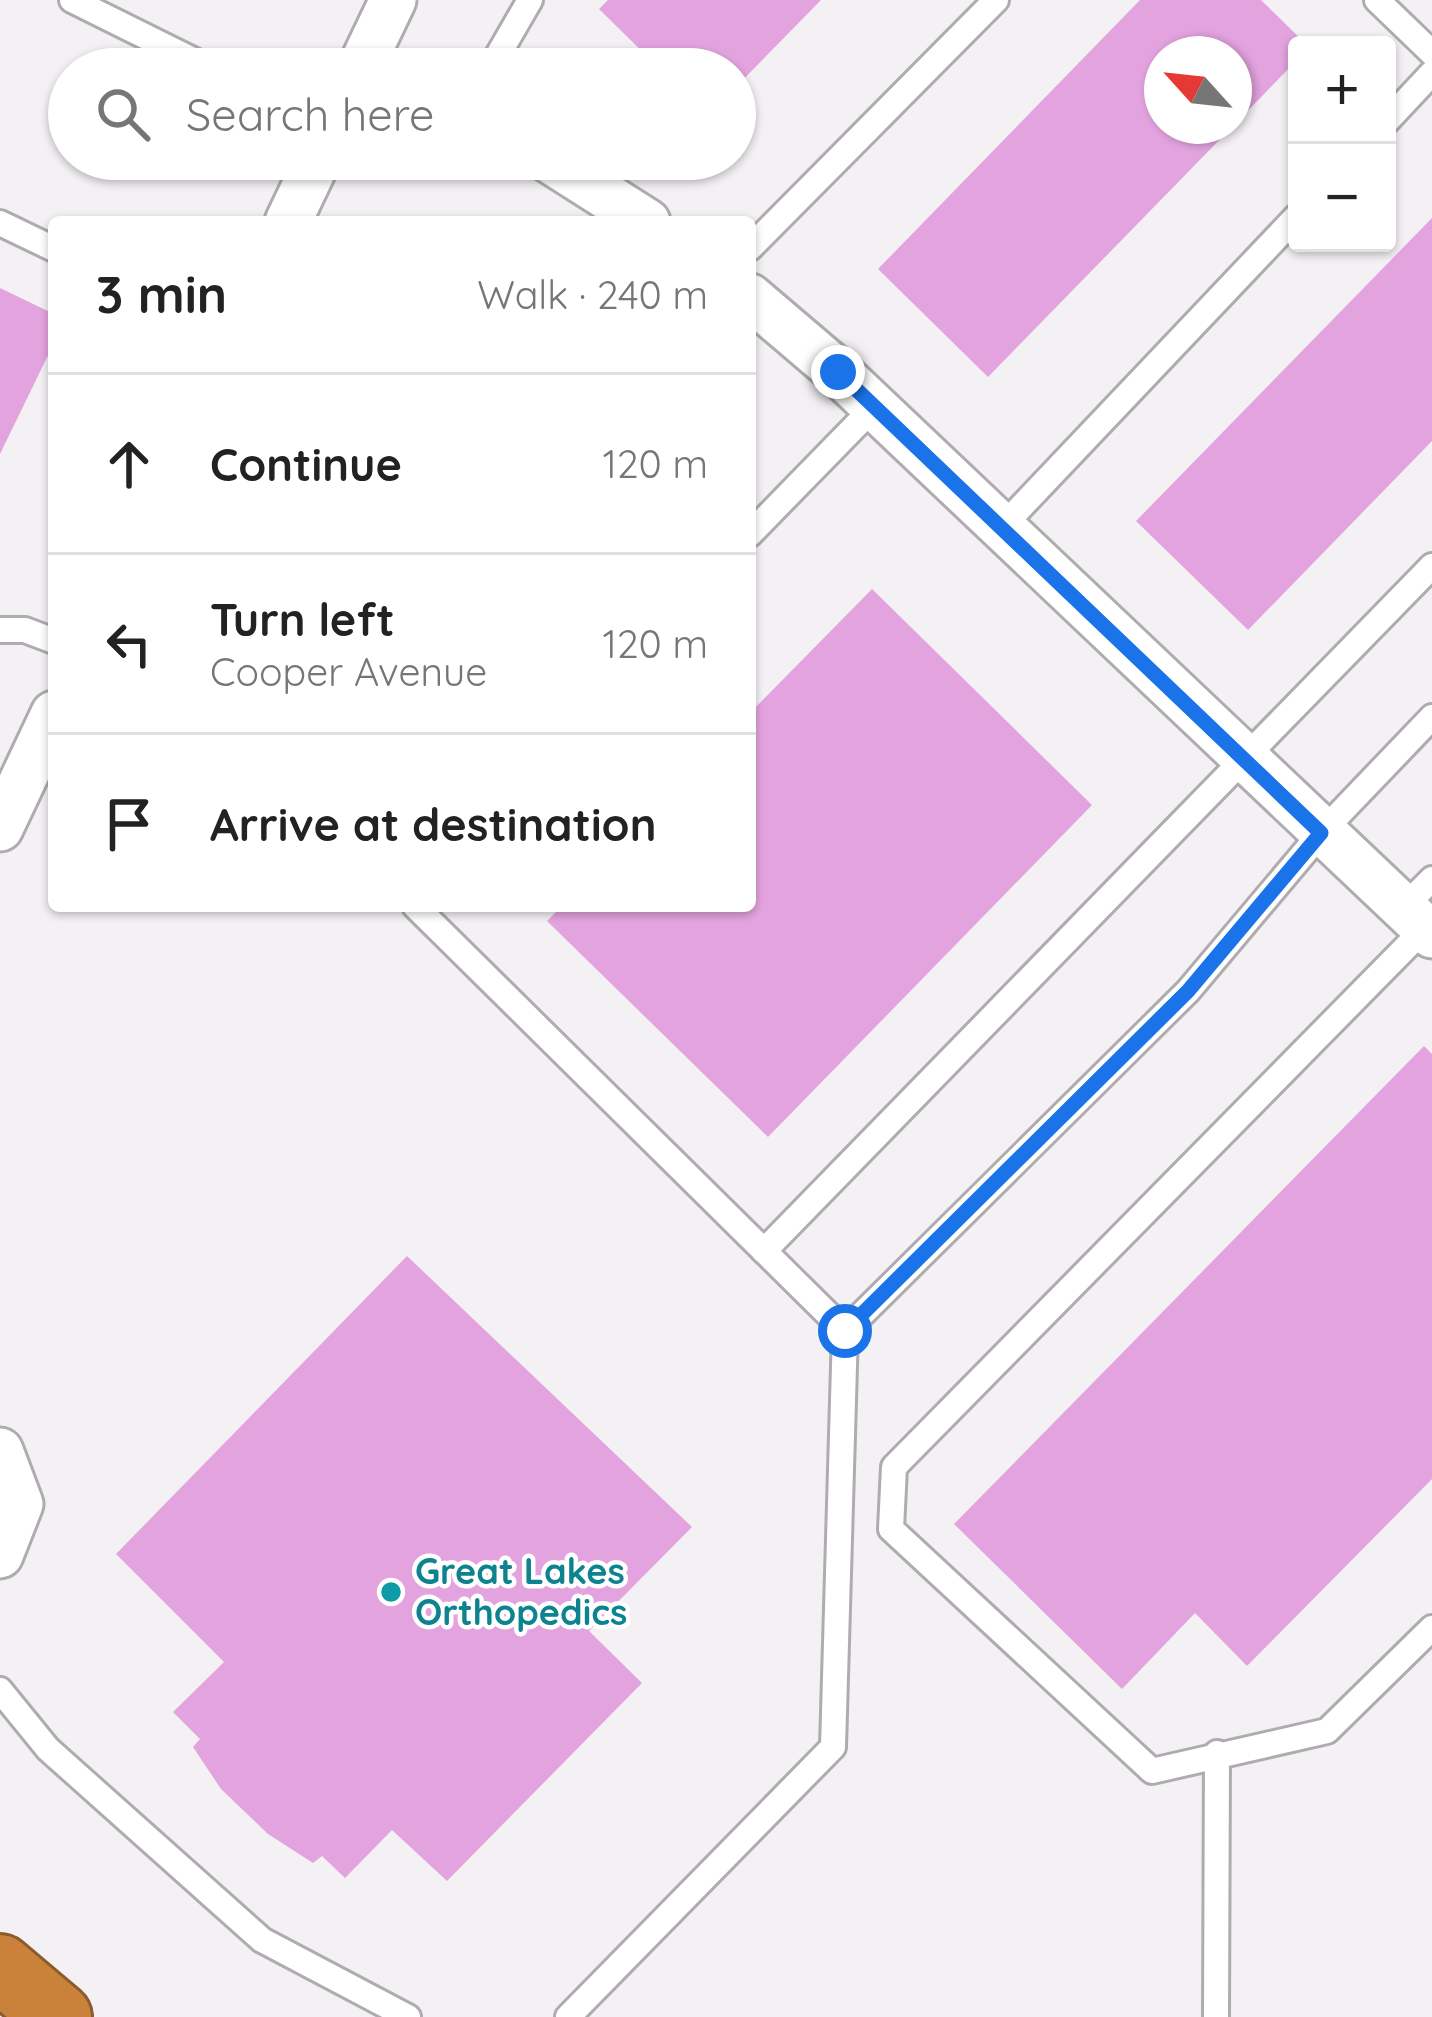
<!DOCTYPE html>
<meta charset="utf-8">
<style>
body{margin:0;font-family:Quicksand,sans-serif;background:#f6f6f6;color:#222}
.controls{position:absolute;right:36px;top:36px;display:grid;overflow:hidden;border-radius:12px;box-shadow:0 3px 9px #0004}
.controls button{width:108px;height:108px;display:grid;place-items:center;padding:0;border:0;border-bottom:3px solid #e0e0e0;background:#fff;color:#222;font:60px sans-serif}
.compass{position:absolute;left:1144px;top:36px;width:108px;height:108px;border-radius:50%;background:#fff;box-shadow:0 3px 9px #0004;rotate:297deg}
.stop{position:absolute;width:36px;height:36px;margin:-27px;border:9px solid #1a73e8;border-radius:50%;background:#fff}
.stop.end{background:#1a73e8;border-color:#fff;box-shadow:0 3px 12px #0008}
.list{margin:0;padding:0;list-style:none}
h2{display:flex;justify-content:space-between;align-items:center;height:156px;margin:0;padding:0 48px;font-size:51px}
h2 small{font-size:39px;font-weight:400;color:#767676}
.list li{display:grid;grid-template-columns:78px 1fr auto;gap:36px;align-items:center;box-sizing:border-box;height:180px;padding:0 48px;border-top:3px solid #e0e0e0}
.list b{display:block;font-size:45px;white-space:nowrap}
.list p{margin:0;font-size:39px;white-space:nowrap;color:#767676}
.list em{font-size:39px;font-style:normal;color:#767676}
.icon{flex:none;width:66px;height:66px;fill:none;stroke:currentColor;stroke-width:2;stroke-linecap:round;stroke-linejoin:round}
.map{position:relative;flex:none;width:1432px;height:2017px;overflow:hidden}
.search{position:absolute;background:#fff;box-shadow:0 3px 9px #0004;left:48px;top:48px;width:708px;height:132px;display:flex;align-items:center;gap:30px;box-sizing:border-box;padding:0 42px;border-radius:66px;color:#767676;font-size:45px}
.panel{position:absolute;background:#fff;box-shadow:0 3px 9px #0004;left:48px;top:216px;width:708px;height:696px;border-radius:12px}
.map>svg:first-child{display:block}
.building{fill:#e3a3df}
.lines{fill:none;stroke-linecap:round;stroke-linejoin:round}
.service-casing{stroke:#afacaf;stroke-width:30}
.minor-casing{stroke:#afacaf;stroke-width:51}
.motorway-casing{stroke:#8b5b2d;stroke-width:72}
.service{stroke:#fff;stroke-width:24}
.minor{stroke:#fff;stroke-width:45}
.motorway{stroke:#ca813a;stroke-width:66}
.route{stroke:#1a73e8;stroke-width:15}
.culture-dot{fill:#0f9aa8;stroke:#fff;stroke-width:4.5}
.labels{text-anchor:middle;stroke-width:9;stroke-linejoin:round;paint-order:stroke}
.culture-label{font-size:36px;font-weight:bold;fill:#0d838f;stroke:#fff;text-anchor:start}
</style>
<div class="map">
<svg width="1432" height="2017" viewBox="0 0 1432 2017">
<rect width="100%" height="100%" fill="#f4f1f4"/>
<g class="building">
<polygon points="608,0 821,0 735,88 735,69 660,69 599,9"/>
<polygon points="1140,0 1261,0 1307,45 1297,45 1297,60 1234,125 1234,54 1162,54 1162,126 1233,126 988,377 878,269"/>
<polygon points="1432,218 1432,441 1248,630 1136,521"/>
<polygon points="0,288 54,314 54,343 0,454"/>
<polygon points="872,589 1092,805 768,1137 547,921 562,906 750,906 750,713"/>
<polygon points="1424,1046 1432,1054 1432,1479 1247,1666 1195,1613 1122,1689 954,1524"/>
<polygon points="407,1256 692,1527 589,1631 642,1683 447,1881 392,1830 345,1878 322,1856 313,1863 268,1834 221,1789 193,1747 200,1739 173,1712 224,1662 116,1554"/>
</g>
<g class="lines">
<defs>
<g id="service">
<polyline points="72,0 211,69"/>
<polyline points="1377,0 1432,53"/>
<polyline points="490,69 530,0"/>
<polyline points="1387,121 1432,73"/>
<polyline points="0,223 54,249"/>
<polyline points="750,248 996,0"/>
<polyline points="1001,528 1297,216"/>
<polyline points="750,534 874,407"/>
<polyline points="0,630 25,630 54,641"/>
<polyline points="415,906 845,1331 1188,991 1321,833 1432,717"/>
<polyline points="1402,909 1432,879"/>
<polyline points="1424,929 894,1467 891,1529 1152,1771 1327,1731 1432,1628"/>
<polyline points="764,1251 1432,566"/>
<polyline points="0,1690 48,1749 262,1940 408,2017"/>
<polyline points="568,2017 833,1747 845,1331"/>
<polyline points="1216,2017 1217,1753"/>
</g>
<g id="minor">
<polyline points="360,69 393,0"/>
<polyline points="548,159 647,222"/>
<polyline points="288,222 318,159"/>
<polyline points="750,297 838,372 1432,935"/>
<polyline points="0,828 54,714"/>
<polyline points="0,1451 20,1504 0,1555"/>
</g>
<polyline id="motorway" points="0,1968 58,2017"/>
</defs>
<use href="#service" class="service-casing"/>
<use href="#minor" class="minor-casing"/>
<use href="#motorway" class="motorway-casing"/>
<use href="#service" class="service"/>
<use href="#minor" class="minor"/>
<use href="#motorway" class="motorway"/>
</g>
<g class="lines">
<polyline class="route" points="838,372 1321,833 1188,991 845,1331"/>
</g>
<circle class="culture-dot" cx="391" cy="1592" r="12"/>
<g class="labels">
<g class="culture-label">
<text x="415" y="1584">Great Lakes<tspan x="415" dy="41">Orthopedics</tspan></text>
</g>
</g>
</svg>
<div class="controls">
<button>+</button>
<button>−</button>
</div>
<svg class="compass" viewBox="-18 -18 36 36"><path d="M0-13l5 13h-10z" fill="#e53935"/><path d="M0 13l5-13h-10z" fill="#767676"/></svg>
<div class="stop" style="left:845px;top:1331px"></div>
<div class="stop end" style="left:838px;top:372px"></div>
<div class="search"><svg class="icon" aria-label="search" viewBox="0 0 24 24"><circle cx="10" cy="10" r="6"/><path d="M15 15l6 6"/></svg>Search here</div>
<section class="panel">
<h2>3 min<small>Walk · 240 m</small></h2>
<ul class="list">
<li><svg class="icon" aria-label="ahead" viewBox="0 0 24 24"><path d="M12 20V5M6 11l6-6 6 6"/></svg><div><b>Continue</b></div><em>120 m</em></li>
<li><svg class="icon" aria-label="left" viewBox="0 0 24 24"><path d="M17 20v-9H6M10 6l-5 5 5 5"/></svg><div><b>Turn left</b><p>Cooper Avenue</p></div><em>120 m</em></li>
<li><svg class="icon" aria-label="arrive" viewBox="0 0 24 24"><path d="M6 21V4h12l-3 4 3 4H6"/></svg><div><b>Arrive at destination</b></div></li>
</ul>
</section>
</div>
